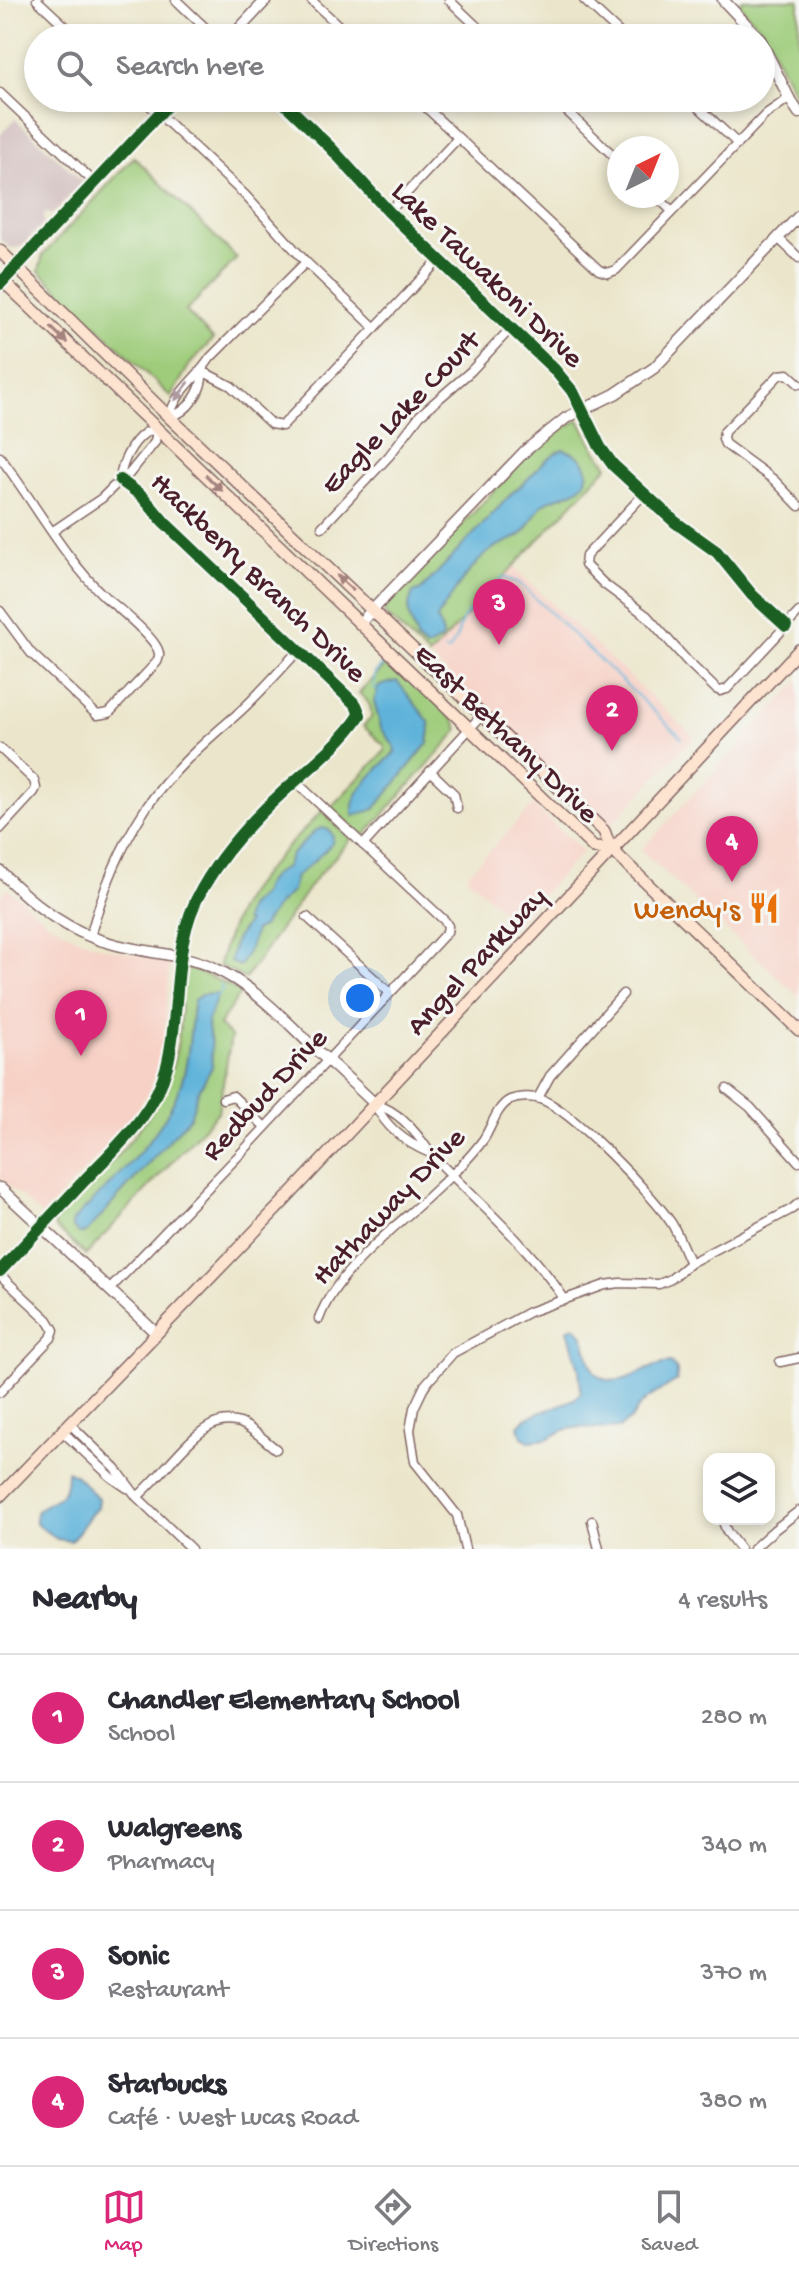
<!DOCTYPE html>
<meta charset="utf-8">
<style>
body{margin:0;font-family:"Gochi Hand",sans-serif;background:#f7f7f7;color:#2b2b33}
.controls{position:absolute;right:24px;bottom:24px;display:grid;overflow:hidden;border-radius:16px;box-shadow:0 4px 12px #0003}
.controls button{width:72px;height:72px;display:grid;place-items:center;padding:0;border:0;border-bottom:2px solid #e1e1e2;background:#fff;color:#2b2b33;font:40px sans-serif}
.compass{position:absolute;left:607px;top:136px;width:72px;height:72px;border-radius:50%;background:#fff;box-shadow:0 4px 12px #0003;rotate:43deg}
.you{position:absolute;left:360px;top:998px;width:28px;height:28px;margin:-20px;border:6px solid #fff;border-radius:50%;background:#1a73e8;box-shadow:0 0 0 12px #1a73e833}
.badge{display:grid;place-items:center;width:52px;height:52px;border-radius:50%;background:#db2777;color:#fff;font-size:26px;font-weight:700}
.pin{position:absolute;translate:-50% -66px;filter:drop-shadow(0 2px 4px #0008)}
.pin::after{content:'';position:absolute;top:42px;width:28px;height:24px;background:inherit;clip-path:polygon(0 0,100% 0,50% 100%)}
.list{margin:0;padding:0;list-style:none}
h2{display:flex;justify-content:space-between;align-items:center;height:104px;margin:0;padding:0 32px;font-size:34px}
h2 small{font-size:26px;font-weight:400;color:#7c7c81}
.list li{display:grid;grid-template-columns:52px 1fr auto;gap:24px;align-items:center;box-sizing:border-box;height:128px;padding:0 32px;border-top:2px solid #e1e1e2}
.list b{display:block;font-size:30px;white-space:nowrap}
.list p{margin:0;font-size:26px;white-space:nowrap;color:#7c7c81}
.list em{font-size:26px;font-style:normal;color:#7c7c81}
.icon{flex:none;width:44px;height:44px;fill:none;stroke:currentColor;stroke-width:2;stroke-linecap:round;stroke-linejoin:round}
.map{position:relative;flex:none;width:799px;height:1549px;overflow:hidden}
.search{position:absolute;background:#fff;box-shadow:0 4px 12px #0003;left:24px;right:24px;top:24px;height:88px;display:flex;align-items:center;gap:20px;box-sizing:border-box;padding:0 28px;border-radius:44px;color:#7c7c81;font-size:30px}
.sheet{height:616px;background:#fff}
nav{display:flex;justify-content:space-around;align-items:center;box-sizing:border-box;height:112px;border-top:2px solid #e1e1e2;background:#fff;font-size:22px;color:#7c7c81}
nav a{display:grid;justify-items:center;gap:4px}
nav .on{color:#db2777}
.map>svg:first-child{display:block}
.built{fill:#f7d1c6}
.industrial{fill:#d2bfbf}
.green{fill:#9ecc7a;stroke:#747652;stroke-width:2}
.water{fill:#5eb3da;stroke:#546982;stroke-width:2}
.lines{fill:none;stroke-linecap:round;stroke-linejoin:round}
.stream{stroke:#5eb3da;stroke-width:2}
.minor-casing{stroke:#826563;stroke-width:11}
.tertiary-casing{stroke:#826563;stroke-width:13}
.secondary-casing{stroke:#826563;stroke-width:14}
.minor{stroke:#fff;stroke-width:8}
.tertiary{stroke:#fff;stroke-width:10}
.secondary{stroke:#fde4d1;stroke-width:11}
.cycleway-casing{stroke:#f6f6f2;stroke-width:17}
.cycleway{stroke:#1b5e20;stroke-width:12}
.oneway{fill:#a4827e}
.oneway2{fill:#ae9aa0}
.labels{text-anchor:middle;stroke-width:6;stroke-linejoin:round;paint-order:stroke}
.street-label{font-size:30px;fill:#4a1f2b;stroke:#f6f6f2}
.food-label{font-size:30px;fill:#c56008;stroke:#f6f6f2;text-anchor:end}
</style>
<div class="map">
<svg width="799" height="1549" viewBox="0 0 799 1549">
<rect width="100%" height="100%" fill="#f6f6f2"/>
<filter id="ink" filterUnits="userSpaceOnUse"><feTurbulence type="fractalNoise" baseFrequency=".0125" numOctaves="2"/><feDisplacementMap in="SourceGraphic" scale="16" xChannelSelector="R" yChannelSelector="G"/><feConvolveMatrix kernelMatrix="1 2 1 2 8 2 1 2 1" color-interpolation-filters="sRGB"/></filter>
<filter id="wash" filterUnits="userSpaceOnUse"><feTurbulence type="fractalNoise" baseFrequency=".006" numOctaves="4" result="noise"/><feDisplacementMap in="SourceGraphic" scale="32" xChannelSelector="R" yChannelSelector="G"/><feGaussianBlur stdDeviation="1.8" result="paint"/><feColorMatrix in="noise" values="0 0 0 0 0 0 0 0 0 0 0 0 0 0 0 0 0 1.4 0 .05"/><feComposite in="paint" operator="in"/></filter>
<g filter="url(#wash)">
<rect width="100%" height="100%" fill="#ebe6cb"/>
<g class="built">
<polygon points="513,567 694,737 609,827 429,656"/>
<polygon points="799,681 799,997 641,850"/>
<polygon points="533,805 583,851 516,923 466,876"/>
<polygon points="7,888 48,922 75,937 101,947 169,963 164,1047 151,1088 126,1126 42,1216 0,1177 0,896"/>
</g>
<polygon class="industrial" points="15,119 83,182 53,214 46,213 43,216 44,223 21,247 10,248 0,239 0,135"/>
<g class="green">
<polygon points="743,0 799,0 799,102 761,28 738,4"/>
<polygon points="134,157 237,258 186,311 213,339 190,364 171,397 39,271 43,255"/>
<polygon points="579,420 595,449 608,466 429,656 385,614 384,608 521,462 548,438"/>
<path d="M 391,660 L 456,722 L 458,731 L 366,834 L 360,834 L 331,807 L 385,751 L 385,746 L 363,726 L 371,718 C 372,705 368,701 359,693 Z"/>
<path d="M 322,811 L 351,839 L 315,879 L 245,979 L 219,965 C 226,941 233,916 247,895 C 268,865 296,838 322,811 Z"/>
<path d="M 189,969 L 211,977 L 241,992 L 219,1025 L 231,1037 L 218,1112 L 86,1255 L 55,1227 L 54,1221 C 103,1169 164,1120 177,1046 C 182,1022 180,996 182,972 Z"/>
</g>
<g class="water">
<path d="M 563,449 C 575,452 592,463 586,479 C 581,494 557,495 545,503 C 535,509 532,525 523,533 C 515,541 501,542 491,550 C 469,567 452,595 437,618 L 443,634 L 442,639 L 426,648 L 417,640 C 414,617 402,622 413,593 L 421,590 L 514,491 C 533,478 542,458 563,449 Z"/>
<path d="M 397,681 L 429,722 L 430,730 L 428,743 L 375,809 L 354,816 C 346,793 380,768 395,752 L 394,746 L 381,728 L 374,701 L 379,686 Z"/>
<path d="M 323,828 L 329,830 L 333,836 C 332,838 333,841 332,843 C 331,846 300,874 296,876 L 292,891 L 276,907 L 262,927 L 255,930 L 251,945 L 240,966 L 230,962 L 235,940 L 247,923 L 244,921 L 248,907 L 263,893 L 264,887 L 273,875 L 286,867 L 291,855 L 316,830 Z"/>
<path d="M 218,994 L 207,1023 L 211,1043 L 212,1067 L 198,1092 L 190,1117 L 87,1232 C 80,1235 76,1232 72,1226 L 73,1221 C 115,1178 168,1134 184,1074 C 190,1050 190,1025 194,1000 L 201,995 Z"/>
<path d="M 574,1326 C 593,1337 583,1373 604,1379 C 627,1387 648,1363 671,1363 L 677,1370 L 677,1380 L 647,1399 L 638,1408 L 631,1419 L 619,1428 L 601,1429 L 581,1427 L 564,1430 L 547,1439 L 529,1441 L 522,1437 L 519,1426 L 526,1418 L 575,1399 L 581,1393 L 579,1369 L 568,1330 Z"/>
<path d="M 67,1471 L 75,1475 L 98,1498 L 97,1507 C 87,1518 81,1530 71,1541 L 57,1539 L 36,1524 L 36,1512 C 55,1494 67,1503 67,1471 Z"/>
</g>
<g class="lines">
<g class="stream">
<path d="M 444,649 L 448,652 C 459,639 458,626 465,616 C 476,602 491,590 503,577 L 519,583 L 682,738"/>
<polyline points="377,690 373,687 375,673 386,662"/>
<polyline points="216,996 223,990 220,985"/>
</g>
</g>
</g>
<g filter="url(#ink)">
<g class="lines">
<defs>
<g id="minor">
<polyline points="37,0 78,38"/>
<polyline points="176,0 216,38"/>
<polyline points="311,0 352,38"/>
<polyline points="449,0 489,38"/>
<polyline points="584,0 625,38"/>
<polyline points="0,93 95,183"/>
<polyline points="142,98 245,195 306,262 375,328"/>
<polyline points="279,98 331,148 389,212 554,369 573,392 600,447 613,465 675,522 717,552 752,595 786,626"/>
<polyline points="416,98 599,270 608,273 616,270 766,114 789,98"/>
<polyline points="553,98 619,161"/>
<polyline points="689,98 737,143"/>
<polyline points="656,196 672,211"/>
<polyline points="389,212 458,138"/>
<polyline points="778,238 799,258"/>
<polyline points="202,371 231,386 271,424 282,426 439,260"/>
<path d="M 202,371 C 204,390 188,412 170,417 C 174,392 198,378 210,358 L 306,262"/>
<polyline points="799,384 788,374 779,375 724,432 723,439 725,444 774,480 799,506"/>
<path d="M 0,457 C 35,503 63,557 105,597 C 118,608 152,635 158,650 C 160,655 159,657 157,662 L 109,713 L 97,715 L 31,653 L 0,611"/>
<polyline points="644,494 586,556 585,565 604,584 647,616 688,662 716,689 720,691 727,689 799,612"/>
<polyline points="322,527 389,456 420,415 471,371 511,328"/>
<path d="M 53,531 L 102,498 L 120,480 L 129,474 L 155,442 L 157,429 C 154,430 147,431 145,433 C 131,443 121,464 120,480"/>
<polyline points="0,748 34,780 36,788 34,792 0,829"/>
<polyline points="430,771 454,794 457,808"/>
<polyline points="363,845 482,715"/>
<polyline points="307,917 390,993"/>
<path d="M 90,937 C 102,892 120,847 146,808 C 170,773 203,743 235,716 C 258,696 278,672 299,650"/>
<polyline points="727,1089 750,1107 799,1162"/>
<polyline points="538,1098 550,1076 623,994"/>
<polyline points="223,1099 233,1096 265,1127"/>
<path d="M 375,1104 C 399,1111 416,1131 430,1153 C 406,1143 386,1128 375,1104 Z"/>
<path d="M 430,1153 C 476,1201 528,1244 565,1300"/>
<path d="M 0,1271 C 28,1241 55,1212 83,1182 C 116,1147 155,1114 167,1066 C 182,1007 170,944 202,889 C 223,852 252,820 283,792 C 309,768 341,744 360,715 L 356,705 L 164,522 L 142,496 L 120,480"/>
<polyline points="0,1275 48,1320 54,1330 51,1338 0,1392"/>
<polyline points="109,1290 245,1149 447,932 448,926 445,921 295,781"/>
<path d="M 319,1319 C 335,1273 392,1230 428,1197 C 447,1179 467,1162 483,1140 C 491,1129 496,1107 510,1100 C 518,1097 532,1096 540,1099 C 571,1109 654,1196 672,1224 C 679,1236 684,1251 690,1263"/>
<polyline points="780,1362 799,1358"/>
<polyline points="69,1423 116,1469 137,1497 191,1549"/>
<polyline points="62,1431 111,1477 127,1488"/>
<path d="M 137,1497 C 160,1478 185,1440 210,1426 C 219,1421 230,1420 240,1423 C 253,1428 265,1441 276,1449"/>
<polyline points="722,1519 727,1532 740,1549"/>
<polyline points="592,1521 599,1549"/>
<polyline points="465,1549 457,1515 415,1462 410,1430 414,1408 425,1385 453,1353 529,1312 605,1285 620,1283 659,1284 671,1279 690,1263 792,1209 799,1203"/>
<polyline points="753,1549 774,1530 799,1511"/>
</g>
<g id="tertiary">
<polyline points="723,0 759,38"/>
<polyline points="231,38 266,0"/>
<polyline points="761,41 789,98 799,113"/>
<polyline points="0,284 174,98"/>
<polyline points="360,623 525,451 566,418 615,394 654,368 799,216"/>
<path d="M 0,871 C 33,905 70,934 117,945 C 148,953 182,954 212,967 C 252,985 281,1016 312,1046 C 333,1065 354,1084 375,1104"/>
<polyline points="0,1188 156,1333"/>
</g>
<g id="secondary">
<polyline points="0,251 165,413 604,831 611,849 799,1030"/>
<polyline points="0,278 594,848 611,849"/>
<polyline points="0,1496 284,1201 799,650"/>
</g>
</defs>
<use href="#minor" class="minor-casing"/>
<use href="#tertiary" class="tertiary-casing"/>
<use href="#secondary" class="secondary-casing"/>
<use href="#minor" class="minor"/>
<use href="#tertiary" class="tertiary"/>
<use href="#secondary" class="secondary"/>
<defs>
<g id="cycleway">
<polyline points="279,98 331,148 389,212 554,369 573,392 600,447 613,465 675,522 717,552 752,595 786,626"/>
<polyline points="0,284 174,98"/>
<path d="M 0,1271 C 28,1241 55,1212 83,1182 C 116,1147 155,1114 167,1066 C 182,1007 170,944 202,889 C 223,852 252,820 283,792 C 309,768 341,744 360,715 L 356,705 L 164,522 L 142,496 L 120,480"/>
</g>
</defs>
<use href="#cycleway" class="cycleway-casing"/>
<use href="#cycleway" class="cycleway"/>
</g>
<defs><path id="oneway-solid" d="M-6-.8H1V-3.2L6.5 0L1 3.2V.8H-6Z" transform="scale(2)"/></defs>
<g class="oneway">
<use href="#oneway-solid" transform="translate(59 335) rotate(44)"/>
<use href="#oneway-solid" transform="translate(214 483) rotate(44)"/>
<use href="#oneway-solid" transform="translate(345 583) rotate(-137)"/>
</g>
<use class="oneway2" href="#oneway-solid" transform="translate(182 391) rotate(127)"/>
</g>
<defs>
<symbol id="restaurant-bare" viewBox="-9 -9 18 18"><path d="M-5-6h1v4h1v-4h1v4h1v-4h1v5L-1.5 .5V6h-2V.5L-5-1ZM5-6V6H3V1.5H1.5Q1.5-4 5-6Z" fill="#e8710a" stroke="#f6f6f2" stroke-width="2.5" paint-order="stroke"/></symbol>
</defs>
<g fill-rule="evenodd">
<use href="#restaurant-bare" x="742" y="886" width="44" height="44"/>
</g>
<g class="labels">
<g class="street-label">
<text transform="translate(489 273) rotate(44)" y="10">Lake Tawakoni Drive</text>
<text transform="translate(399 411) rotate(-46)" y="10">Eagle Lake Court</text>
<text transform="translate(260 576) rotate(44)" y="10">Hackberry Branch Drive</text>
<text transform="translate(508 732) rotate(44)" y="10">East Bethany Drive</text>
<text transform="translate(475 960) rotate(-47)" y="10">Angel Parkway</text>
<text transform="translate(263 1093) rotate(-47)" y="10">Redbud Drive</text>
<text transform="translate(387 1205) rotate(-46)" y="10">Hathaway Drive</text>
</g>
<g class="food-label">
<text x="740" y="918">Wendy's</text>
</g>
</g>
</svg>
<div class="controls">
<button><svg class="icon" aria-label="layers" viewBox="0 0 24 24"><path d="M12 4l9 5-9 5-9-5zM3 14l9 5 9-5"/></svg></button>
</div>
<svg class="compass" viewBox="-18 -18 36 36"><path d="M0-13l5 13h-10z" fill="#e53935"/><path d="M0 13l5-13h-10z" fill="#7c7c81"/></svg>
<div class="you"></div>
<div class="pin badge" style="left:81px;top:1056px">1</div>
<div class="pin badge" style="left:612px;top:751px">2</div>
<div class="pin badge" style="left:499px;top:645px">3</div>
<div class="pin badge" style="left:732px;top:882px">4</div>
<div class="search"><svg class="icon" aria-label="search" viewBox="0 0 24 24"><circle cx="10" cy="10" r="6"/><path d="M15 15l6 6"/></svg>Search here</div>
</div>
<section class="sheet">
<h2>Nearby<small>4 results</small></h2>
<ul class="list">
<li><span class="badge">1</span><div><b>Chandler Elementary School</b><p>School</p></div><em>280 m</em></li>
<li><span class="badge">2</span><div><b>Walgreens</b><p>Pharmacy</p></div><em>340 m</em></li>
<li><span class="badge">3</span><div><b>Sonic</b><p>Restaurant</p></div><em>370 m</em></li>
<li><span class="badge">4</span><div><b>Starbucks</b><p>Café · West Lucas Road</p></div><em>380 m</em></li>
</ul>
</section>
<nav>
<a class="on"><svg class="icon" aria-label="map" viewBox="0 0 24 24"><path d="M3 6l6-2 6 2 6-2v14l-6 2-6-2-6 2zM9 4v14M15 6v14"/></svg>Map</a>
<a><svg class="icon" aria-label="directions" viewBox="0 0 24 24"><path d="M12 3l9 9-9 9-9-9zM9 14v-3h6M13 9l2 2-2 2"/></svg>Directions</a>
<a><svg class="icon" aria-label="saved" viewBox="0 0 24 24"><path d="M7 4h10v16l-5-4-5 4z"/></svg>Saved</a>
</nav>
